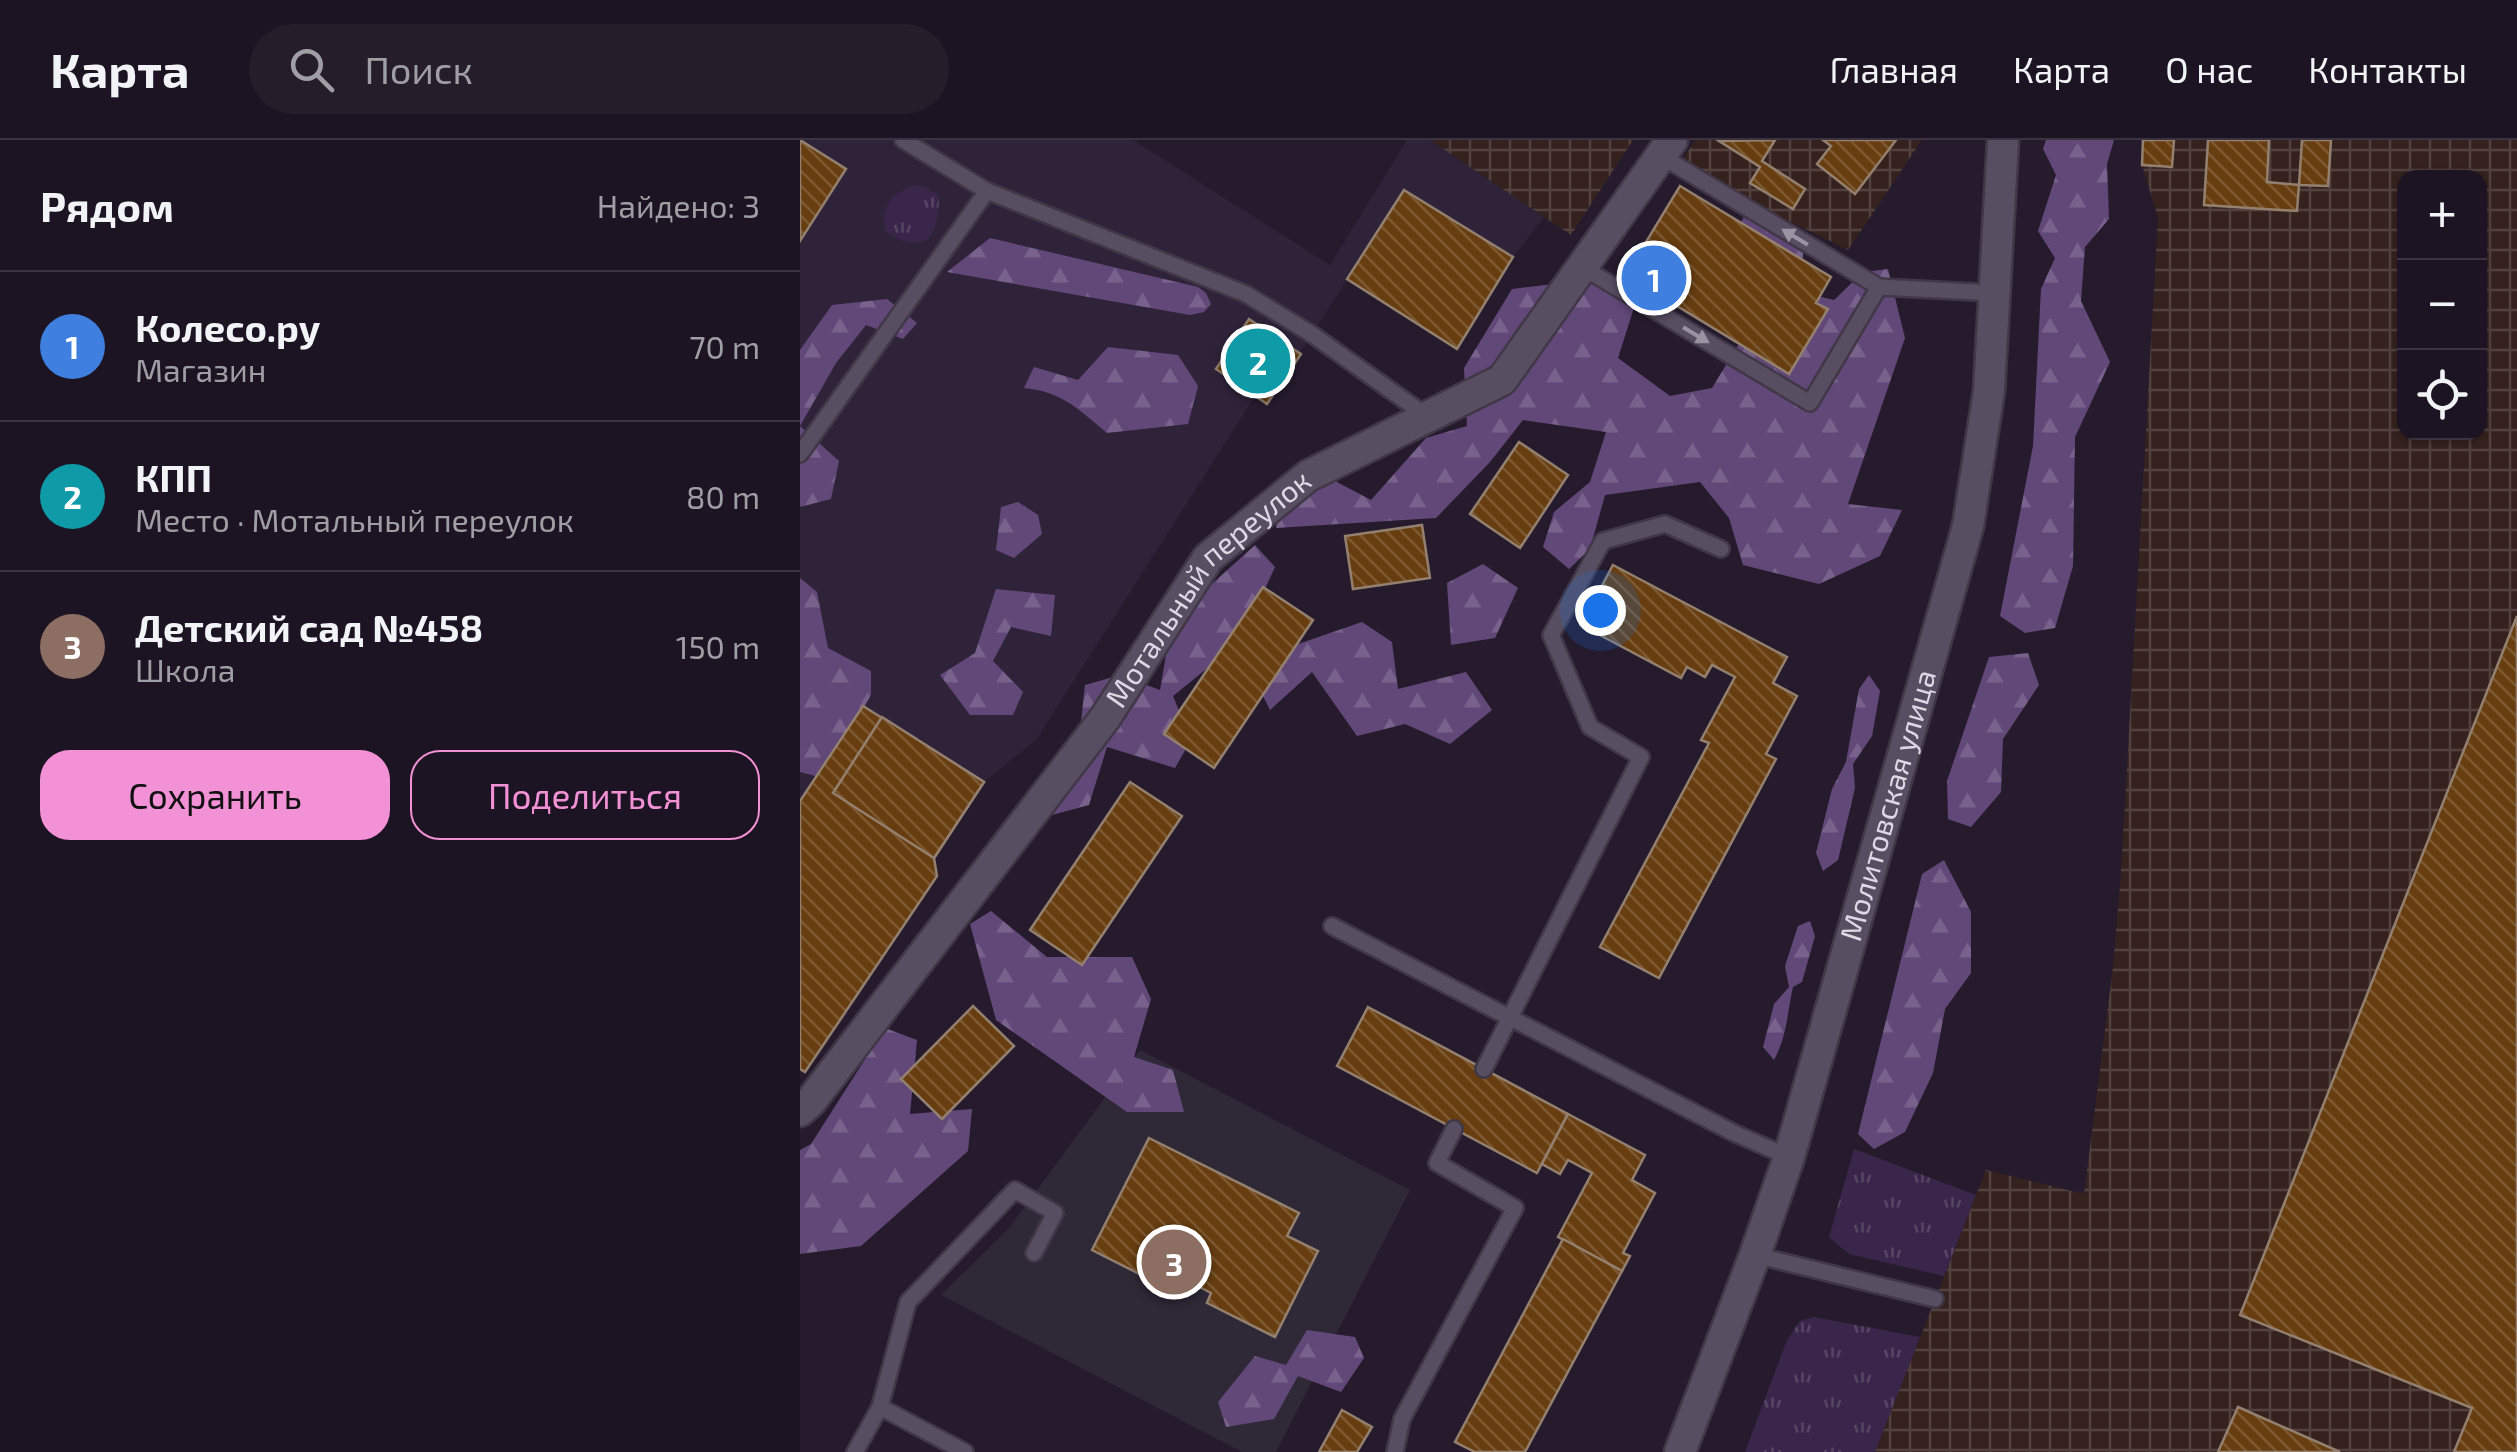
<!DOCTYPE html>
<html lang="ru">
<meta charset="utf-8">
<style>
body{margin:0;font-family:"Exo 2",sans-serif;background:#251d2a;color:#f1f3f6}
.controls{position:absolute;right:30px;top:30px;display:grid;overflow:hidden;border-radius:20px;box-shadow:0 2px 8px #0004}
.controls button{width:90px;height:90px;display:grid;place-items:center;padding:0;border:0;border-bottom:2px solid #3a3340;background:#1c1422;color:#f1f3f6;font:50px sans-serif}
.you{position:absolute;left:800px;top:470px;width:35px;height:35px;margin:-25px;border:8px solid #fff;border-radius:50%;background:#1a73e8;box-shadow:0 0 0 15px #1a73e833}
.badge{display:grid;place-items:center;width:65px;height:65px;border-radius:50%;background:#f391d6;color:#fff;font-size:32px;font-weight:700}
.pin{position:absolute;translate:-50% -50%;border:5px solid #fff;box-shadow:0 2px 10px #0006}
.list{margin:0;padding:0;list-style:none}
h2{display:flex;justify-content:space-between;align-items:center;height:130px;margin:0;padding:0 40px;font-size:42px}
h2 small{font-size:32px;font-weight:400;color:#a09ea5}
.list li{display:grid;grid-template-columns:65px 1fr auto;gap:30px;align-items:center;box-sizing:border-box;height:150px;padding:0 40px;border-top:2px solid #3a3340}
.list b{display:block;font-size:38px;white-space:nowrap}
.list p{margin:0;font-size:32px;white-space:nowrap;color:#a09ea5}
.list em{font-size:32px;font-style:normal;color:#a09ea5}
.actions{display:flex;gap:20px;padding:30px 40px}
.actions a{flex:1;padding:22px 0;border:2px solid #f391d6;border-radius:30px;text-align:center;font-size:35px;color:#f391d6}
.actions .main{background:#f391d6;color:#111}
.icon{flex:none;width:55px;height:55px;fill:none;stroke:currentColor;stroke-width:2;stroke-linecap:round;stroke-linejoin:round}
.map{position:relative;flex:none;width:1717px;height:1312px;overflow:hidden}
header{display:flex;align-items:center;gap:60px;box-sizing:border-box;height:140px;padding:0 50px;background:#1c1422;border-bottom:2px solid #3a3340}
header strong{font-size:48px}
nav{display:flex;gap:55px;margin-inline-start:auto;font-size:35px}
.search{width:700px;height:90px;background:#251d2a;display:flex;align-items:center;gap:25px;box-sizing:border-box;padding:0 35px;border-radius:55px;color:#a09ea5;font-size:38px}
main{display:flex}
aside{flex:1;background:#1c1422}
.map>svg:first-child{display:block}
.built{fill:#2f233a}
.industrial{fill:url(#industrial-grid);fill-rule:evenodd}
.education{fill:#2e2837}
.grass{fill:url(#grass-tufts)}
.forest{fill:url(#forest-firs)}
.building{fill:url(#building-back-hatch);stroke:#94806f;stroke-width:2.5}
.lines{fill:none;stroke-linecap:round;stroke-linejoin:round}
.service-casing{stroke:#403847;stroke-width:20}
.minor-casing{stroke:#403847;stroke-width:35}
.tertiary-casing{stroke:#403847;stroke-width:35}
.service{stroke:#584e61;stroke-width:15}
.minor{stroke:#584e61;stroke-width:30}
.tertiary{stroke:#584e61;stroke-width:30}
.oneway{fill:#9b93a2}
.labels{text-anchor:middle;stroke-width:8;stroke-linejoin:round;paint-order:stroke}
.street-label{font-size:30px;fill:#ded8e4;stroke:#0c080f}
</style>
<header>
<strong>Карта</strong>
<div class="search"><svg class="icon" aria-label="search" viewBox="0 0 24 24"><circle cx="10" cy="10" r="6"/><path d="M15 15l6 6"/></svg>Поиск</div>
<nav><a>Главная</a><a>Карта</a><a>О нас</a><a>Контакты</a></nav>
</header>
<main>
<aside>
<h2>Рядом<small>Найдено: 3</small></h2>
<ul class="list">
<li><span class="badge" style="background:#3f7fe0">1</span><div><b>Колесо.ру</b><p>Магазин</p></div><em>70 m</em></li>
<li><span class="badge" style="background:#0f9aa8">2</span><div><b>КПП</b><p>Место · Мотальный переулок</p></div><em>80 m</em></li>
<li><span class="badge" style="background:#8d6e63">3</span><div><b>Детский сад №458</b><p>Школа</p></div><em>150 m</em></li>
</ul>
<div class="actions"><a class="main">Сохранить</a><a>Поделиться</a></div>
</aside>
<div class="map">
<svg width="1717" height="1312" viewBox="0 0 1717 1312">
<defs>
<pattern id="industrial-grid" width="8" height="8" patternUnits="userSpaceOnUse" patternTransform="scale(2.5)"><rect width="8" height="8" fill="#35221e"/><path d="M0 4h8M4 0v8" fill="none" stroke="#52413f"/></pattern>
<pattern id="grass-tufts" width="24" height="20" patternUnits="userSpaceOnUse" patternTransform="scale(2.5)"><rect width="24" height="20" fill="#3a264a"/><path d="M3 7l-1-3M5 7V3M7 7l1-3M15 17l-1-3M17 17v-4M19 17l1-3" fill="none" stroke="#564564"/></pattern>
<pattern id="forest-firs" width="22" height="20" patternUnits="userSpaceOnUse" patternTransform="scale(2.5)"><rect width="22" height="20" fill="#624878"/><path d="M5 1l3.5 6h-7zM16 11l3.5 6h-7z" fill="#78628b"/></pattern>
<pattern id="building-back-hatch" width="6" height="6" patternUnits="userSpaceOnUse" patternTransform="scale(2.5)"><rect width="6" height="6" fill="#683e10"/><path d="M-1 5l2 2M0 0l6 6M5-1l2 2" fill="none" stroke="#7d5933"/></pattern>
</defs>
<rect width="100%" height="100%" fill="#251b2d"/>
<polygon class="built" points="0,0 333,0 530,125 607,0 630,0 744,77 713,117 657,209 547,140 467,264 455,256 236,600 184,642 63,566 0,661"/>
<g class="industrial">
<polygon points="630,0 833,0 771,95"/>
<polygon points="896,0 1122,0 1048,110 877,26"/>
<path d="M 1343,0 L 1717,0 L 1717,1312 L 1075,1312 L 1186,1030 L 1284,1054 L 1313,827 L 1321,733 L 1358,78 L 1342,25 ZM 1604,38 L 1680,38 L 1680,292 L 1604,292 Z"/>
</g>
<polygon class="education" points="340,910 610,1050 476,1312 442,1312 141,1155 209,1088"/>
<g class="grass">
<path d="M 113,46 L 125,47 L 139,56 C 139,96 126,117 86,92 C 80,69 91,53 113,46 Z"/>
<polygon points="1054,1009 1176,1055 1144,1136 1049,1114 1029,1097"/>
<polygon points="1014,1177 1120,1197 1075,1312 945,1312 987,1200 1000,1181"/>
</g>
<g class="forest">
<polygon points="1246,0 1314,0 1307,24 1309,79 1285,107 1281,161 1310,222 1275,297 1273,426 1255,488 1225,493 1200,476 1233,306 1241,149 1255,118 1238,91 1256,35 1243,9"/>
<polygon points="953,61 1004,98 1001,152 1034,160 1063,132 1088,129 1105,198 1048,364 1102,370 1080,416 1019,444 943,425 929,378 900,342 805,355 790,409 769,429 743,407 754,372 790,342 806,292 723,280 690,322 636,378 476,388 485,343 535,341 571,360 626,298 667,286 664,228 712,149 814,137 837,158 818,218 870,256 912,248 957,174 940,84"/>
<polygon points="190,98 398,147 406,153 411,164 404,172 390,175 147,132"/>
<polygon points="87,159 117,183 103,199 66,185 36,223 0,286 39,321 31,359 0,367 0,210 32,165"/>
<path d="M 308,207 L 378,215 L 398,246 L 388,284 L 307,293 C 278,269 263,252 224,248 L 234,227 L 278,240 Z"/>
<polygon points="218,362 238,375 242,394 214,418 196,410 201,367"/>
<polygon points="455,405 475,427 441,501 373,556 391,600 375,628 307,607 289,665 252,675 247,630 280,591 285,545 320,535 360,550 372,480"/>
<polygon points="683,424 718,448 695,498 651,505 647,443"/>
<polygon points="0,438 17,452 28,508 71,531 71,555 23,638 0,632"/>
<polygon points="196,449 255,455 251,496 211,487 193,521 223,552 213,575 170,575 140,535 175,513"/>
<polygon points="562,482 592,502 598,549 666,532 692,570 650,604 605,584 557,596 512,532 470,570 457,544 478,511"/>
<polygon points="1228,513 1239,545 1203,599 1201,652 1171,687 1148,679 1147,641 1189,517"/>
<polygon points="1069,535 1080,551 1072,596 1053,624 1055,648 1038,720 1023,731 1016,713 1032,649 1046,622 1059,549"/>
<polygon points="1144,720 1171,772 1171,833 1145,869 1133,933 1105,992 1074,1009 1058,994 1122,734"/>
<polygon points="191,771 247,817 332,817 351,859 334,917 373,930 384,972 327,972 196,880 170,784"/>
<path d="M 1010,781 L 1015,796 L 1002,842 L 993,847 C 987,874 987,896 974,920 L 963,907 L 974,864 L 989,847 L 985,826 L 998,786 Z"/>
<polygon points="85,888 117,900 110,974 172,969 168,1011 61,1106 0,1114 0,1010 11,1004"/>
<polygon points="507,1190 555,1197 564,1218 541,1252 498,1236 474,1279 426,1287 418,1262 455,1216 486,1225"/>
</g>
<g class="building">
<polygon points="0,0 46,29 0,101"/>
<polygon points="975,0 962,21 1005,49 993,69 950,43 960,27 919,1"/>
<polygon points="1023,0 1096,0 1055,54 1017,24 1031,6"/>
<polygon points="1343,0 1374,0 1372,27 1342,25"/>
<polygon points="1408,0 1469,0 1467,42 1499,45 1497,71 1404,65"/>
<polygon points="1502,0 1531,0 1528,46 1499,45"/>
<polygon points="880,46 1031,137 1016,163 1028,169 989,234 826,135"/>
<polygon points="604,50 713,117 657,209 547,139"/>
<polygon points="449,179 501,214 467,264 416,229"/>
<polygon points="719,302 768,335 720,408 670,374"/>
<polygon points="622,385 630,438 553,449 545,396"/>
<polygon points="813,425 987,517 973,543 997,556 966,614 976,619 859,838 800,807 909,603 901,600 935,537 912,525 905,537 887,527 881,538 781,485"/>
<polygon points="463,447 513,480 414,628 364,594"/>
<polygon points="1717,476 1717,1312 1654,1312 1672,1268 1440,1175"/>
<polygon points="63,566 184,642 134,718 137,736 5,932 0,929 0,661"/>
<polygon points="82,577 184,642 134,718 33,653"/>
<polygon points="330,642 382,676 282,825 230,790"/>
<polygon points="173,866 214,906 142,979 101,939"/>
<polygon points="568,867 768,974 737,1033 537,926"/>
<polygon points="768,974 845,1015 832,1040 855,1053 823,1113 830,1116 822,1131 758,1097 792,1033 768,1020 760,1034 742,1024"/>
<polygon points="349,998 499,1073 487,1096 518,1111 475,1197 407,1163 411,1153 386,1140 379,1154 292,1110"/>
<polygon points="763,1099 822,1131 725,1312 675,1312 655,1302"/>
<polygon points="1438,1267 1540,1312 1418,1312"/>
<polygon points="542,1270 572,1287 557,1312 519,1312"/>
</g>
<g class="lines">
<defs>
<g id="service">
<polyline points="103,0 187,51"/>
<polyline points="861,16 1079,147 1195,153"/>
<polyline points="782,127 1010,263 1079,147"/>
<polyline points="0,314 187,51 446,154 513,195 628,277"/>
<polyline points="532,786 934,993 989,1017"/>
<polyline points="684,929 841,617 790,587 751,495 803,401 865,384 921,409"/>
<polyline points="955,1115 1135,1159"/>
<polyline points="80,1267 108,1162 215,1050 255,1073 234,1113"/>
<polyline points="55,1312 80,1267 165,1312"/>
<polyline points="595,1312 602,1279 715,1068 637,1023 654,989"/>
</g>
<g id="minor">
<path id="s1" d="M 0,971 L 11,961 L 305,578 L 408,418 L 508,336 L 702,240 L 872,0"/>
</g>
<g id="tertiary">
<path id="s2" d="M 880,1312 L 955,1115 L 989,1017 L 1168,386 L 1189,251 L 1203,0"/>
</g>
</defs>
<use href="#service" class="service-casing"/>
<use href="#minor" class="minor-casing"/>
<use href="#tertiary" class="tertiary-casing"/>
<use href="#service" class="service"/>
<use href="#minor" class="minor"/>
<use href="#tertiary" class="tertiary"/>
</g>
<defs><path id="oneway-solid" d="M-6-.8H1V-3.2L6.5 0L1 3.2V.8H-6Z" transform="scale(2.5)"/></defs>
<g class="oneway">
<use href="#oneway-solid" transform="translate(995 97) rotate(-149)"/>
<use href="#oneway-solid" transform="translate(896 195) rotate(31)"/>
</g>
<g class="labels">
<g class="street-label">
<text dy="10" stroke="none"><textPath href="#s1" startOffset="665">Мотальный переулок</textPath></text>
<text dy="10" stroke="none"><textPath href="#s2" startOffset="680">Молитовская улица</textPath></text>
</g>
</g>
</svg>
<div class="controls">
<button>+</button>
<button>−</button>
<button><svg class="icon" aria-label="locate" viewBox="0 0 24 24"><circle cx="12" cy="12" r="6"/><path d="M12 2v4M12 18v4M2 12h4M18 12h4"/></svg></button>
</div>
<div class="you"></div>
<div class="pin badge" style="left:854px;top:138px;background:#3f7fe0">1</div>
<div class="pin badge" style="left:458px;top:221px;background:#0f9aa8">2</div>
<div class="pin badge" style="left:374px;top:1122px;background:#8d6e63">3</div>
</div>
</main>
